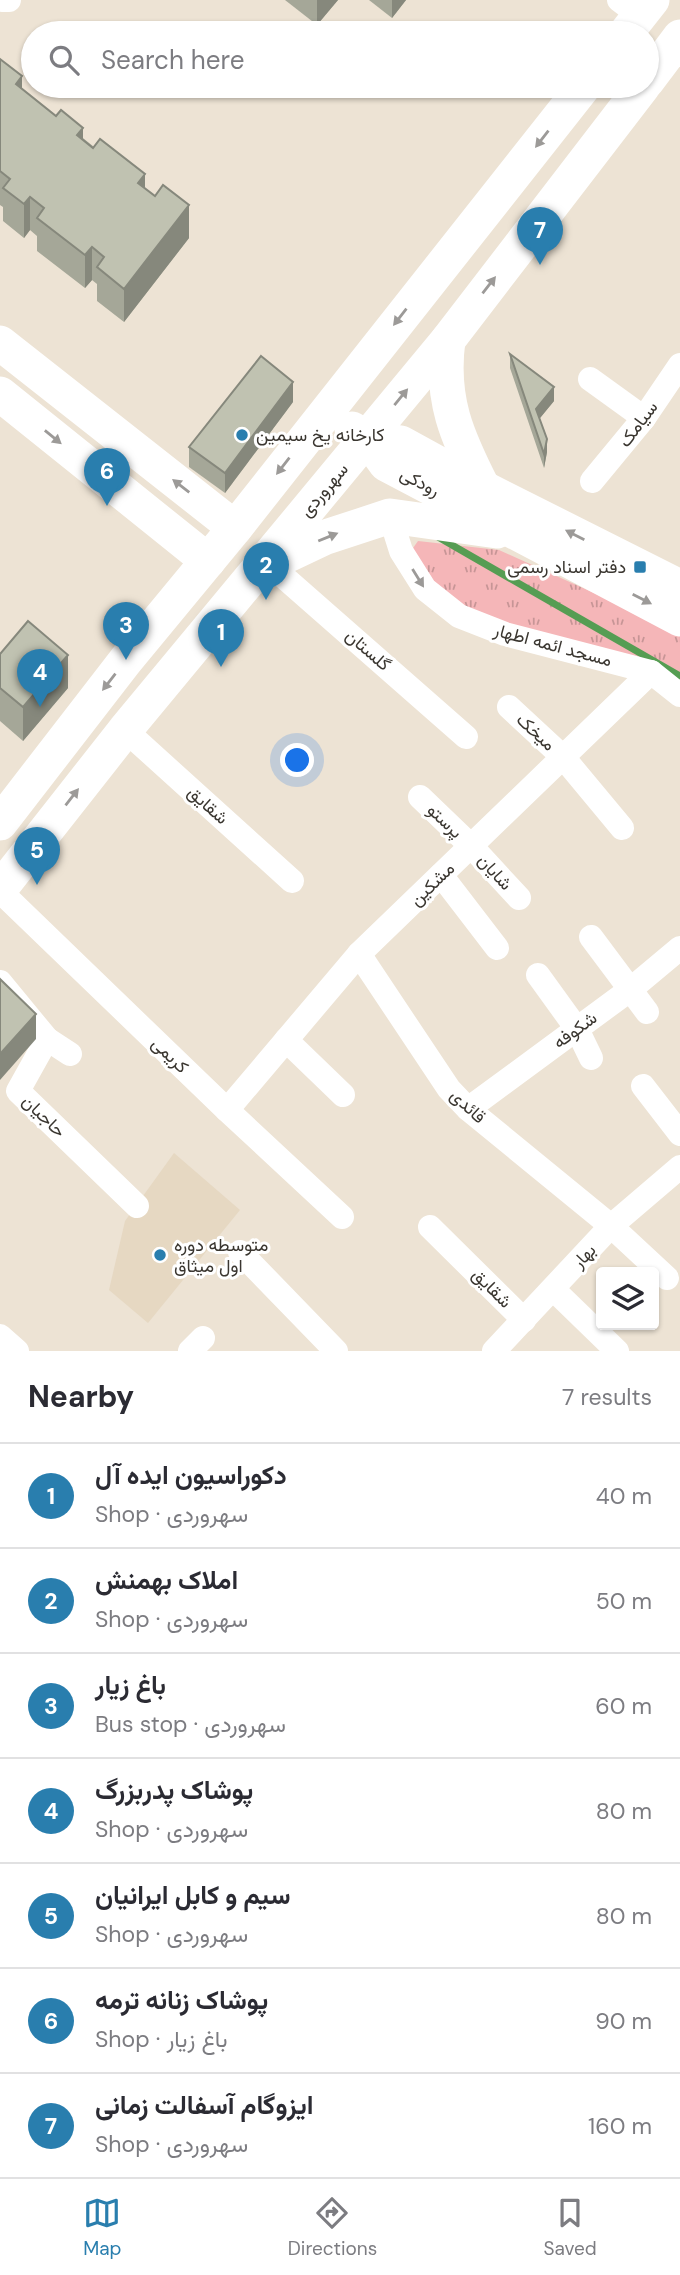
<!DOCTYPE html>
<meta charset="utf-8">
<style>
body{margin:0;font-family:"DM Sans",Vazirmatn,sans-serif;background:#f2f2f3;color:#2b2b33}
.controls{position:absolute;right:21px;bottom:21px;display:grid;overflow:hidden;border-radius:7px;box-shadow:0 2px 5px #0004}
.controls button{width:63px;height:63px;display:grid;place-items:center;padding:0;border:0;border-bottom:2px solid #e1e1e2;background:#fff;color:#2b2b33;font:35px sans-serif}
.you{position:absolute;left:298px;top:761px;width:24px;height:24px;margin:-18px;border:5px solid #fff;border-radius:50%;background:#1a73e8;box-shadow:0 0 0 10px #1a73e833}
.badge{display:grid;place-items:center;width:46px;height:46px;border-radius:50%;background:#297eae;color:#fff;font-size:23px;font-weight:700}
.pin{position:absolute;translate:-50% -58px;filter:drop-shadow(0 2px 4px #0008)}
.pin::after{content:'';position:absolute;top:37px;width:24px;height:21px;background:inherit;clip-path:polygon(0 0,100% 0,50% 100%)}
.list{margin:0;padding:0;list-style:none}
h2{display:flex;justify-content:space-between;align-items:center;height:91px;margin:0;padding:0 28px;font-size:30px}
h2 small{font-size:23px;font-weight:400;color:#7c7c81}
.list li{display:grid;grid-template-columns:46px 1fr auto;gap:21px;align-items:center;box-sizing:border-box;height:105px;padding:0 28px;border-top:2px solid #e1e1e2}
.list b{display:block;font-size:26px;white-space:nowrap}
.list p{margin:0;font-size:23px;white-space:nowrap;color:#7c7c81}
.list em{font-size:23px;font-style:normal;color:#7c7c81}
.icon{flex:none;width:38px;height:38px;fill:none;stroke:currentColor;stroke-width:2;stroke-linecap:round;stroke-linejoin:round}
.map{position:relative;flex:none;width:680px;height:1351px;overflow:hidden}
.search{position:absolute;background:#fff;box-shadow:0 2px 5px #0004;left:21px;right:21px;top:21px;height:77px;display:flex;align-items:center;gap:18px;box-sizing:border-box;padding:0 24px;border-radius:38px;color:#7c7c81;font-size:26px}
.sheet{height:826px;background:#fff}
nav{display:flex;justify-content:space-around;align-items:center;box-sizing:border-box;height:98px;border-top:2px solid #e1e1e2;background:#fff;font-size:19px;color:#7c7c81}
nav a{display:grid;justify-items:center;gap:4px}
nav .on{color:#297eae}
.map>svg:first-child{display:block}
.built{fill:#e6d8c2}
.grass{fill:url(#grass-tufts)}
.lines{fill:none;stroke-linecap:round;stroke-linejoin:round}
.stream{stroke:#569d53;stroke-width:7}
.street{stroke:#fff;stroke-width:24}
.secondary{stroke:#fff;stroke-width:35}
.wall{fill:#a5a798}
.shaded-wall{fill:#86887c}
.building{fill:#c0c2b1;stroke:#86887c;stroke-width:2}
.oneway{fill:#9c9a98}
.poi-dot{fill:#297eae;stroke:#fff;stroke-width:2.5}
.labels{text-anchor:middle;stroke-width:6;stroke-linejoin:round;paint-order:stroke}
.street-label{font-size:18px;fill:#3a3630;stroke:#fff}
.poi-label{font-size:18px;fill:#3a3630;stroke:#fff;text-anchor:start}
</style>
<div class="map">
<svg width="680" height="1351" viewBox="0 0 680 1351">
<defs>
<pattern id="grass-tufts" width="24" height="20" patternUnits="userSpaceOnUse" patternTransform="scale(1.75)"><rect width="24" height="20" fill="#f5b6b8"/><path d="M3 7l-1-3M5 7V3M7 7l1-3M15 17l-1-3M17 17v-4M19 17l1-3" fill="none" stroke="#c79596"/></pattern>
</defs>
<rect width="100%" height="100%" fill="#ede3d4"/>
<polygon class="built" points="174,1153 240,1210 148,1323 109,1290 125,1221"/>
<polygon class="grass" points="418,541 499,550 680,632 680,691 461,613 408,555"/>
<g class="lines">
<polyline class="stream" points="438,537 680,676"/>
<g class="street">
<polyline points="2,0 9,0"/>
<polyline points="619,0 640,16"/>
<polyline points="590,379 644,418"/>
<polyline points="592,481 644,418 680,365"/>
<polyline points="390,516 401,551 425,589 459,616 505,634 651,672 680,695"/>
<polyline points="269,564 466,737"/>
<polyline points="509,707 563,757 622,828"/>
<polyline points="125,730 292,881"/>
<polyline points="420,797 471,846 519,898"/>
<polyline points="441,875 497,948"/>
<polyline points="0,891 227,1110 342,1217"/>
<polyline points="591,937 647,1012"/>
<polyline points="359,954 449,1089 468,1109 611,1226 667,1278"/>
<polyline points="538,975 577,1029 591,1058"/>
<polyline points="0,982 47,1039 18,1091 137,1206"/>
<polyline points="47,1039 70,1054"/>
<polyline points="286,1040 343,1095"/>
<polyline points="643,1086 680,1134"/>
<polyline points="468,1109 631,989 680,948"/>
<polyline points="227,1110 359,954 651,672"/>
<polyline points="430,1227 524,1320"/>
<polyline points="240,1252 336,1351"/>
<polyline points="553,1289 617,1351"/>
<polyline points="0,1336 17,1351"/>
<polyline points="190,1351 203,1338"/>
<polyline points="494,1351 611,1226 680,1167"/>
</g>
<g class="secondary">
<polyline points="626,33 652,0"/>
<polyline points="647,81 680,37"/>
<path d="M 448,340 C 440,399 457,437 483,488"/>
<polyline points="0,343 235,528"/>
<polyline points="0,394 208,561"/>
<polyline points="352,429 367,438 401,443 483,488 680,587"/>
<polyline points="367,438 386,464 680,619"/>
<polyline points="269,564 326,537 390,516 497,531"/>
<polyline points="0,823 126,660 235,528 584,86"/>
<polyline points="0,889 125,730 448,340 643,86"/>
</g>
</g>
<g class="wall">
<polygon points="285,0 338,0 317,25"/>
<polygon points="369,0 406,0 392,18"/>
<polygon points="0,59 22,89 145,188 189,238 124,322 97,301 97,284 92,280 85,288 37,251 37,236 30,230 24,238 3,221 3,207 0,205"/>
<polygon points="510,354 554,401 539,419 547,452 544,468 510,368"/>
<polygon points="293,402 225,493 189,467 189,447"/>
<polygon points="0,654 68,688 23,741 0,721"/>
</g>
<g class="shaded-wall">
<polygon points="317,0 338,0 317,25"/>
<polygon points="392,0 406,0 392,18"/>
<polygon points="22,76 22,109 16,84"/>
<polygon points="83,128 83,161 77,135"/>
<polygon points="145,174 145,207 138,183"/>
<polygon points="30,197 30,230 24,238 24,204"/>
<polygon points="189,205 189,238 124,322 124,289"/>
<polygon points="92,247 92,280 85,288 85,255"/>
<polygon points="293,382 293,402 225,493 225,473"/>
<polygon points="554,387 554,401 536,423 536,409"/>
<polygon points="547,439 547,452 544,468 544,454"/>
<polygon points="68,655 68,688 23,741 23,707"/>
<polygon points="36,1014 36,1039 0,1080 0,1054"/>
</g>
<g class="building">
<polygon points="0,59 22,76 16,84 56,116 61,110 83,128 77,135 93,148 100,139 145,174 138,183 155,196 163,185 189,205 124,289 97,267 104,257 92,247 85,255 37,218 44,208 30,197 24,204 3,188 10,179 0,171"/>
<polygon points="510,354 554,387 536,409 547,439 544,454"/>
<polygon points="261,356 293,382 225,473 189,447"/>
<polygon points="28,621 68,655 23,707 0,688 0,654"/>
<polygon points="0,979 36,1014 0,1054"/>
</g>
<defs><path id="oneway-solid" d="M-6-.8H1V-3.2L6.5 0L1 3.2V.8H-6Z" transform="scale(1.75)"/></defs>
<g class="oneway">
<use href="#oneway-solid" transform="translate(542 139) rotate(128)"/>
<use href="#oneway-solid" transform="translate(489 285) rotate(-52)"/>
<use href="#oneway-solid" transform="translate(400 317) rotate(128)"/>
<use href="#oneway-solid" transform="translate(401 397) rotate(-51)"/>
<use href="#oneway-solid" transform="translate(53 437) rotate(39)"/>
<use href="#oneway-solid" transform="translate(283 466) rotate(128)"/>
<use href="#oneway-solid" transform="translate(181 486) rotate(-142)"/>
<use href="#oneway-solid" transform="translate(575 535) rotate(-153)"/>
<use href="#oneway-solid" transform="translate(328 537) rotate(-22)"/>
<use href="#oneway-solid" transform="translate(418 578) rotate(58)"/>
<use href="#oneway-solid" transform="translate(642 599) rotate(27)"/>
<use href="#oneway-solid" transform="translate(109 682) rotate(128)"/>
<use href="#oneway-solid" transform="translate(72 797) rotate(-52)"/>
</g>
<g class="poi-dot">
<circle cx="242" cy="435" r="7"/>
<rect x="633" y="560" width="14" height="14" rx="3.5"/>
<circle cx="160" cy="1255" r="7"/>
</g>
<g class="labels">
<g class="street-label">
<text transform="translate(638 424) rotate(-53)" y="6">سیامک</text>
<text transform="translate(420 482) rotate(28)" y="6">رودکی</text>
<text transform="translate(324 490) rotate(-50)" y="6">سهروردی</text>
<text transform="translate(553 645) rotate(15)" y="6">مسجد ائمه اطهار</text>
<text transform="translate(368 650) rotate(41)" y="6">گلستان</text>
<text transform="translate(536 732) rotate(43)" y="6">میخک</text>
<text transform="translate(208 805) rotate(42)" y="6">شقایق</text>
<text transform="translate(445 821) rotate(44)" y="6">پرستو</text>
<text transform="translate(495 872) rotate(48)" y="6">شایان</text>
<text transform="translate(432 884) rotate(-44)" y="6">مشکین</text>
<text transform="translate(575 1030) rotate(-36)" y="6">شکوفه</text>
<text transform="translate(170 1055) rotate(44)" y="6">کریمی</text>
<text transform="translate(468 1106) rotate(43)" y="6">قائدی</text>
<text transform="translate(44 1116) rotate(44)" y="6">حاجیان</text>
<text transform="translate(584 1256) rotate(-47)" y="6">بهار</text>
<text transform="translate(492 1288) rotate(45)" y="6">شقایق</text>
</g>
<g class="poi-label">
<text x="256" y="441">کارخانه یخ سیمین</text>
<text x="626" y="573" text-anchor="end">دفتر اسناد رسمی</text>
<text x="174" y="1251">متوسطه دوره<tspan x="174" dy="21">اول میثاق</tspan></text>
</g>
</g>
</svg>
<div class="controls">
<button><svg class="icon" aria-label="layers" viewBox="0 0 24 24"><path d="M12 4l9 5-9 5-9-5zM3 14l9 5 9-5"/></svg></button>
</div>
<div class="you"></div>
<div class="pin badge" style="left:221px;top:667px">1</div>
<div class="pin badge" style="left:266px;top:600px">2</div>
<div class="pin badge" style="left:126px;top:660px">3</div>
<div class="pin badge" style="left:40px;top:707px">4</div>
<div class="pin badge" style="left:37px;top:885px">5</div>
<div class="pin badge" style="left:107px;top:506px">6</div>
<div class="pin badge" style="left:540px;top:265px">7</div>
<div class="search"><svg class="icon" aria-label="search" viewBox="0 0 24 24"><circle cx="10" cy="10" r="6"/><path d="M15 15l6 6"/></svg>Search here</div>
</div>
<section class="sheet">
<h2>Nearby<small>7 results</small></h2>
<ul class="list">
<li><span class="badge">1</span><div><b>دکوراسیون ایده آل</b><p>Shop · سهروردی</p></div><em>40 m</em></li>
<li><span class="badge">2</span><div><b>املاک بهمنش</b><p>Shop · سهروردی</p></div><em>50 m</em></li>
<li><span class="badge">3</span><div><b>باغ زیار</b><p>Bus stop · سهروردی</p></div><em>60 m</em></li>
<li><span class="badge">4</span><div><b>پوشاک پدربزرگ</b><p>Shop · سهروردی</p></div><em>80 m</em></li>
<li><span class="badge">5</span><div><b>سیم و کابل ایرانیان</b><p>Shop · سهروردی</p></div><em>80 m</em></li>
<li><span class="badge">6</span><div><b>پوشاک زنانه ترمه</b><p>Shop · باغ زیار</p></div><em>90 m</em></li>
<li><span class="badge">7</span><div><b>ایزوگام آسفالت زمانی</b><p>Shop · سهروردی</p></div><em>160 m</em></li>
</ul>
</section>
<nav>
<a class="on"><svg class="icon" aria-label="map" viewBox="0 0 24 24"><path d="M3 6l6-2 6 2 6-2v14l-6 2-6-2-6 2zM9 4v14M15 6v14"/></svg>Map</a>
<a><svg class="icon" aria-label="directions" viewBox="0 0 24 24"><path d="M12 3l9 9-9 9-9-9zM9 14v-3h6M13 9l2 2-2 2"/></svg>Directions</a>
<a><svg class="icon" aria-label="saved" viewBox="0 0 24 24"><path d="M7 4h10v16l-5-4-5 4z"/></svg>Saved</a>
</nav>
